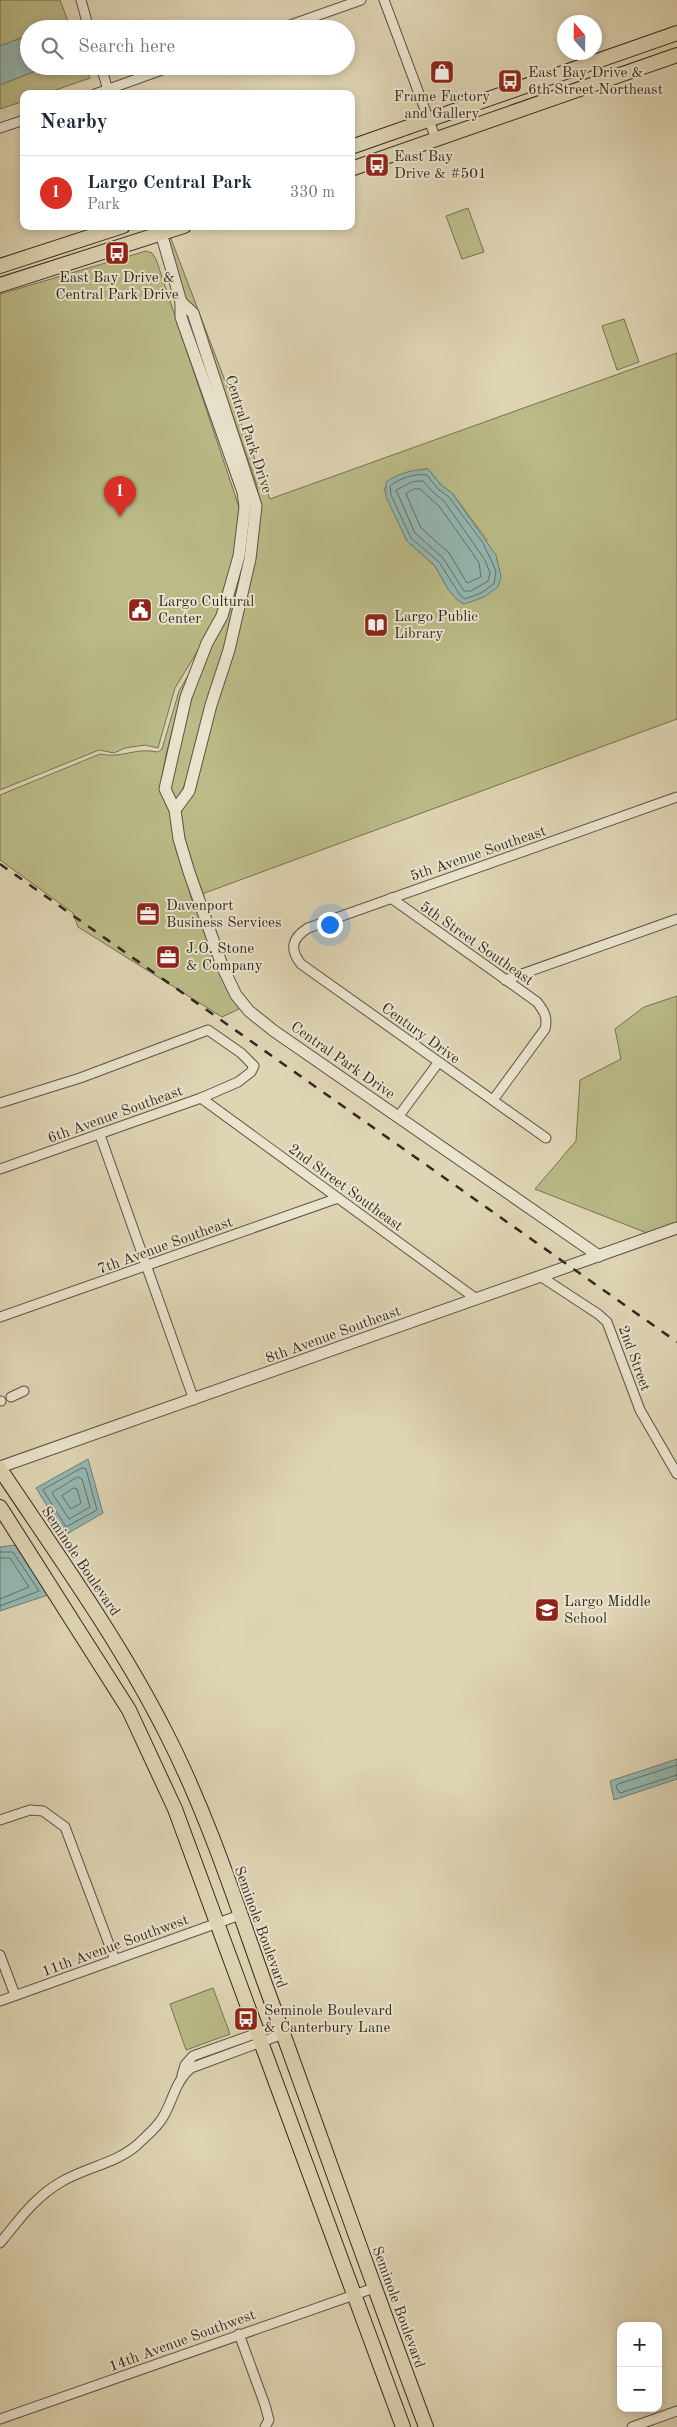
<!DOCTYPE html>
<meta charset="utf-8">
<style>
body{margin:0;font-family:"Old Standard TT",serif;background:#f2f2f3;color:#1f2937}
.controls{position:absolute;right:15px;bottom:15px;display:grid;overflow:hidden;border-radius:10px;box-shadow:0 2px 8px #0003}
.controls button{width:45px;height:45px;display:grid;place-items:center;padding:0;border:0;border-bottom:1px solid #e0e1e3;background:#fff;color:#1f2937;font:25px sans-serif}
.compass{position:absolute;left:557px;top:15px;width:45px;height:45px;border-radius:50%;background:#fff;box-shadow:0 2px 8px #0003;rotate:340deg}
.you{position:absolute;left:329px;top:924px;width:18px;height:18px;margin:-12px;border:4px solid #fff;border-radius:50%;background:#1a73e8;box-shadow:0 0 0 8px #1a73e833}
.badge{display:grid;place-items:center;width:32px;height:32px;border-radius:50%;background:#d93025;color:#fff;font-size:16px;font-weight:700}
.pin{position:absolute;translate:-50% -41px;filter:drop-shadow(0 1px 2px #0008)}
.pin::after{content:'';position:absolute;top:26px;width:18px;height:15px;background:inherit;clip-path:polygon(0 0,100% 0,50% 100%)}
.list{margin:0;padding:0;list-style:none}
h2{display:flex;justify-content:space-between;align-items:center;height:65px;margin:0;padding:0 20px;font-size:21px}
h2 small{font-size:16px;font-weight:400;color:#747a83}
.list li{display:grid;grid-template-columns:32px 1fr auto;gap:15px;align-items:center;box-sizing:border-box;height:75px;padding:0 20px;border-top:1px solid #e0e1e3}
.list b{display:block;font-size:19px;white-space:nowrap}
.list p{margin:0;font-size:16px;white-space:nowrap;color:#747a83}
.list em{font-size:16px;font-style:normal;color:#747a83}
.icon{flex:none;width:28px;height:28px;fill:none;stroke:currentColor;stroke-width:2;stroke-linecap:round;stroke-linejoin:round}
.map{position:relative;flex:none;width:677px;height:2427px;overflow:hidden}
.search{position:absolute;background:#fff;box-shadow:0 2px 8px #0003;left:20px;top:20px;width:335px;height:55px;display:flex;align-items:center;gap:12px;box-sizing:border-box;padding:0 18px;border-radius:28px;color:#747a83;font-size:19px}
.panel{position:absolute;background:#fff;box-shadow:0 2px 8px #0003;left:20px;top:90px;width:335px;height:140px;border-radius:10px}
.map>svg:first-child{display:block}
.green{fill:#babb87;stroke:#767253;fill-rule:evenodd}
.water{fill:#95b8b3;stroke:#6d7e78}
.lines{fill:none;stroke-linecap:round;stroke-linejoin:round}
.shore{stroke:#637069;stroke-width:1}
.minor-casing{stroke:#5c5344;stroke-width:11}
.tertiary-casing{stroke:#5c5344;stroke-width:13}
.primary-casing{stroke:#31281f;stroke-width:16}
.minor{stroke:#eae4ce;stroke-width:9}
.tertiary{stroke:#eae4ce;stroke-width:11}
.primary{stroke:#dfd5b4;stroke-width:14}
.rail{stroke:#31281f;stroke-width:2.5;stroke-dasharray:9 9;stroke-linecap:butt}
.labels{text-anchor:middle;stroke-width:4;stroke-linejoin:round;paint-order:stroke}
.poi-label{font-size:15px;fill:#31281f;stroke:#eae4ce;text-anchor:start}
.street-label{font-size:15px;fill:#31281f;stroke:#eae4ce}
</style>
<div class="map">
<svg width="677" height="2427" viewBox="0 0 677 2427">
<rect width="100%" height="100%" fill="#dfd5b4"/>
<filter id="stains"><feTurbulence type="fractalNoise" baseFrequency=".004" numOctaves="4"/><feColorMatrix values="0 0 0 0 .2 0 0 0 0 .09 0 0 0 0 .02 0 0 0 .5 -.17"/></filter>
<radialGradient id="worn" r=".72"><stop offset=".6" stop-color="#630" stop-opacity="0"/><stop offset="1" stop-color="#630" stop-opacity=".3"/></radialGradient>
<g class="green">
<polygon points="0,0 60,0 71,29 29,29 29,35 0,46"/>
<polygon points="48,66 85,66 90,78 44,94 24,94 24,101 0,109 0,85"/>
<polygon points="468,208 484,252 462,259 446,216"/>
<path d="M 170,236 L 270,499 L 677,353 L 677,719 L 202,894 L 184,838 L 181,813 L 200,767 L 255,560 L 261,507 L 256,483 L 197,312 L 184,297 L 166,237 ZM 428,469 L 441,485 L 452,493 L 487,540 L 448,589 L 435,566 L 407,541 L 384,489 C 396,473 409,471 428,469 Z"/>
<polygon points="146,251 152,253 156,259 240,510 240,524 227,589 214,624 175,688 158,748 145,745 125,748 114,753 99,750 0,790 0,294"/>
<polygon points="624,319 639,362 617,370 602,326"/>
<path d="M 248,528 C 241,598 218,672 197,740 C 191,760 189,783 176,800 L 170,788 L 190,699 Z"/>
<path d="M 189,674 L 181,695 L 166,755 L 160,787 L 171,812 L 191,898 L 241,1008 L 222,1017 L 78,927 L 73,913 L 0,860 L 0,795 L 100,754 C 122,759 134,747 158,752 L 162,749 L 179,691 Z"/>
<polygon points="677,996 677,1222 647,1233 535,1189 576,1141 580,1080 621,1059 615,1029 644,1007"/>
<polygon points="213,1988 230,2034 186,2050 170,2004"/>
</g>
<g class="water">
<polygon points="29,35 29,66 48,66 0,85 0,46"/>
<path d="M 428,469 L 441,485 L 452,493 L 496,555 L 501,577 L 498,587 L 484,597 L 464,604 L 456,599 L 448,589 L 435,566 L 407,541 L 386,497 L 386,482 C 399,473 412,470 428,469 Z"/>
<polygon points="88,1459 103,1513 65,1535 36,1488"/>
<polygon points="15,1545 48,1595 0,1611 0,1547"/>
<polygon points="677,1759 677,1779 614,1800 610,1781"/>
</g>
<g class="lines">
<g class="shore">
<path d="M 427,475 L 438,489 L 449,497 L 483,543 L 496,571 L 494,584 L 481,593 L 465,599 L 460,595 L 439,562 L 411,538 L 391,495 L 390,486 C 400,478 415,473 427,475 Z"/>
<polygon points="423,481 434,493 444,501 485,560 490,573 488,581 471,591 464,591 443,558 415,533 396,490 412,482"/>
<polygon points="414,489 420,489 439,506 471,551 479,563 481,577 467,583 449,553 421,528 406,494"/>
<polygon points="82,1468 86,1469 97,1510 66,1527 43,1490"/>
<polygon points="78,1477 82,1479 90,1507 69,1519 52,1493"/>
<polygon points="74,1488 77,1489 81,1503 71,1509 62,1496"/>
<polyline points="0,1552 13,1552 39,1591 0,1606"/>
<polyline points="0,1558 10,1558 29,1587 0,1599"/>
<polyline points="677,1765 618,1784 616,1787 620,1793 677,1775"/>
</g>
<defs>
<g id="minor">
<polyline points="81,0 89,29"/>
<polyline points="384,0 436,139"/>
<polyline points="279,29 361,0"/>
<polyline points="101,66 109,94"/>
<polyline points="95,94 173,66"/>
<polyline points="0,128 24,120"/>
<path d="M 391,898 L 537,1002 C 544,1011 548,1017 545,1029 L 493,1100"/>
<polyline points="505,980 677,919"/>
<polyline points="201,1098 475,1298"/>
<polyline points="0,1103 80,1078 208,1030 241,1053 254,1066 251,1072 238,1082 201,1098 0,1169"/>
<polyline points="398,1117 438,1063"/>
<polyline points="100,1135 194,1400"/>
<path d="M 546,1138 L 301,964 C 289,949 292,938 308,928 L 677,797"/>
<polyline points="540,1276 598,1314 607,1322 640,1410 677,1474"/>
<polyline points="0,1317 338,1198"/>
<polyline points="11,1397 24,1391"/>
<polyline points="0,1401 1,1401"/>
<polyline points="0,1820 30,1810 43,1811 65,1827 115,1960"/>
<polyline points="0,1955 15,1995"/>
<polyline points="0,2001 240,1915"/>
<polyline points="182,2075 185,2065 193,2056 280,2025"/>
<path d="M 0,2243 C 19,2220 35,2197 61,2182 C 86,2167 115,2164 137,2145 C 145,2137 157,2128 163,2117 C 173,2101 175,2081 191,2068 L 283,2034"/>
<polyline points="239,2334 265,2405 269,2420 265,2427"/>
<polyline points="0,2419 374,2288"/>
<polyline points="632,2427 677,2411"/>
</g>
<g id="tertiary">
<polyline points="159,226 181,302 181,317 243,492 245,507 239,556 222,616 207,643 186,697 165,789 175,810 179,839 189,872 223,968 236,995 249,1011 274,1031 599,1256"/>
<polyline points="175,810 189,791 211,705 229,650 250,559 256,506 193,313 181,302"/>
<polyline points="0,1467 677,1228"/>
</g>
<g id="primary">
<polyline points="351,147 677,33"/>
<polyline points="351,169 677,55"/>
<polyline points="0,266 123,226"/>
<polyline points="0,285 184,226"/>
<path d="M 0,1469 C 58,1556 119,1640 166,1733 C 207,1813 235,1900 265,1984 C 319,2132 371,2280 426,2427"/>
<polyline points="0,1507 129,1710 175,1809 403,2427"/>
</g>
</defs>
<use href="#minor" class="minor-casing"/>
<use href="#tertiary" class="tertiary-casing"/>
<use href="#primary" class="primary-casing"/>
<use href="#minor" class="minor"/>
<use href="#tertiary" class="tertiary"/>
<use href="#primary" class="primary"/>
<polyline class="rail" points="0,864 677,1342"/>
</g>
<defs>
<symbol id="shop-square" viewBox="-11 -11 22 22"><rect x="-9" y="-9" width="18" height="18" rx="4" fill="#8f2418" stroke="#eae4ce"/><path d="M-5-2.5h2.3a2.7 3.5 0 0 1 5.4 0H5L5.5 6h-11ZM-1.5-2.5h3a1.5 2.3 0 0 0-3 0Z" fill="#fff"/></symbol>
<symbol id="bus-square" viewBox="-11 -11 22 22"><rect x="-9" y="-9" width="18" height="18" rx="4" fill="#8f2418" stroke="#eae4ce"/><path d="M-5-6H5V4H4V6H2V4H-2V6H-4V4H-5ZM-3.5-4V0h7V-4ZM-3.5 1.2v1.5H-2V1.2ZM2 1.2v1.5H3.5V1.2Z" fill="#fff"/></symbol>
<symbol id="civic-square" viewBox="-11 -11 22 22"><rect x="-9" y="-9" width="18" height="18" rx="4" fill="#8f2418" stroke="#eae4ce"/><path d="M-.6-6.5H3V-4.5H.6V-3L4-1V1h2V6H-6V1h2V-1L-.6-3ZM-1.2 2.5V6h2.4V2.5Z" fill="#fff"/></symbol>
<symbol id="library-square" viewBox="-11 -11 22 22"><rect x="-9" y="-9" width="18" height="18" rx="4" fill="#8f2418" stroke="#eae4ce"/><path d="M-6-4Q-3-5.5-.7-3.5V5Q-3 3-6 4ZM6-4Q3-5.5 .7-3.5V5Q3 3 6 4Z" fill="#fff"/></symbol>
<symbol id="office-square" viewBox="-11 -11 22 22"><rect x="-9" y="-9" width="18" height="18" rx="4" fill="#8f2418" stroke="#eae4ce"/><path d="M-6-3h4V-5.5h4V-3h4V5H-6ZM-1-4.5V-3h2v-1.5ZM-6 0V1H6V0Z" fill="#fff"/></symbol>
<symbol id="school-square" viewBox="-11 -11 22 22"><rect x="-9" y="-9" width="18" height="18" rx="4" fill="#8f2418" stroke="#eae4ce"/><path d="M0-5L7-2L0 1L-7-2ZM-4 1L0 2.5L4 1V4Q0 6-4 4Z" fill="#fff"/></symbol>
</defs>
<g fill-rule="evenodd">
<use href="#shop-square" x="428" y="58" width="28" height="28"/>
<use href="#bus-square" x="496" y="67" width="28" height="28"/>
<use href="#bus-square" x="363" y="151" width="28" height="28"/>
<use href="#bus-square" x="103" y="239" width="28" height="28"/>
<use href="#civic-square" x="126" y="596" width="28" height="28"/>
<use href="#library-square" x="362" y="611" width="28" height="28"/>
<use href="#office-square" x="134" y="900" width="28" height="28"/>
<use href="#office-square" x="154" y="943" width="28" height="28"/>
<use href="#school-square" x="533" y="1596" width="28" height="28"/>
<use href="#bus-square" x="232" y="2005" width="28" height="28"/>
</g>
<g class="labels">
<g class="poi-label">
<text x="528" y="77">East Bay Drive &amp;<tspan x="528" dy="17">6th Street Northeast</tspan></text>
<text x="442" y="101" text-anchor="middle">Frame Factory<tspan x="442" dy="17">and Gallery</tspan></text>
<text x="394" y="161">East Bay<tspan x="394" dy="17">Drive &amp; #501</tspan></text>
<text x="117" y="282" text-anchor="middle">East Bay Drive &amp;<tspan x="117" dy="17">Central Park Drive</tspan></text>
<text x="158" y="606">Largo Cultural<tspan x="158" dy="17">Center</tspan></text>
<text x="394" y="621">Largo Public<tspan x="394" dy="17">Library</tspan></text>
<text x="166" y="910">Davenport<tspan x="166" dy="17">Business Services</tspan></text>
<text x="186" y="953">J.O. Stone<tspan x="186" dy="17">&amp; Company</tspan></text>
<text x="564" y="1606">Largo Middle<tspan x="564" dy="17">School</tspan></text>
<text x="264" y="2015">Seminole Boulevard<tspan x="264" dy="17">&amp; Canterbury Lane</tspan></text>
</g>
<g class="street-label">
<text transform="translate(249 434) rotate(72)" y="5">Central Park Drive</text>
<text transform="translate(478 853) rotate(-19)" y="5">5th Avenue Southeast</text>
<text transform="translate(477 943) rotate(35)" y="5">5th Street Southeast</text>
<text transform="translate(421 1033) rotate(36)" y="5">Century Drive</text>
<text transform="translate(343 1060) rotate(35)" y="5">Central Park Drive</text>
<text transform="translate(115 1114) rotate(-20)" y="5">6th Avenue Southeast</text>
<text transform="translate(346 1187) rotate(36)" y="5">2nd Street Southeast</text>
<text transform="translate(165 1245) rotate(-20)" y="5">7th Avenue Southeast</text>
<text transform="translate(333 1334) rotate(-20)" y="5">8th Avenue Southeast</text>
<text transform="translate(635 1358) rotate(70)" y="5">2nd Street</text>
<text transform="translate(81 1561) rotate(56)" y="5">Seminole Boulevard</text>
<text transform="translate(261 1927) rotate(70)" y="5">Seminole Boulevard</text>
<text transform="translate(115 1945) rotate(-20)" y="5">11th Avenue Southwest</text>
<text transform="translate(399 2307) rotate(70)" y="5">Seminole Boulevard</text>
<text transform="translate(182 2340) rotate(-20)" y="5">14th Avenue Southwest</text>
</g>
</g>
<rect width="100%" height="100%" filter="url(#stains)"/>
<rect width="100%" height="100%" fill="url(#worn)"/>
</svg>
<div class="controls">
<button>+</button>
<button>−</button>
</div>
<svg class="compass" viewBox="-18 -18 36 36"><path d="M0-13l5 13h-10z" fill="#e53935"/><path d="M0 13l5-13h-10z" fill="#747a83"/></svg>
<div class="you"></div>
<div class="pin badge" style="left:120px;top:517px">1</div>
<div class="search"><svg class="icon" aria-label="search" viewBox="0 0 24 24"><circle cx="10" cy="10" r="6"/><path d="M15 15l6 6"/></svg>Search here</div>
<section class="panel">
<h2>Nearby<small></small></h2>
<ul class="list">
<li><span class="badge">1</span><div><b>Largo Central Park</b><p>Park</p></div><em>330 m</em></li>
</ul>
</section>
</div>
